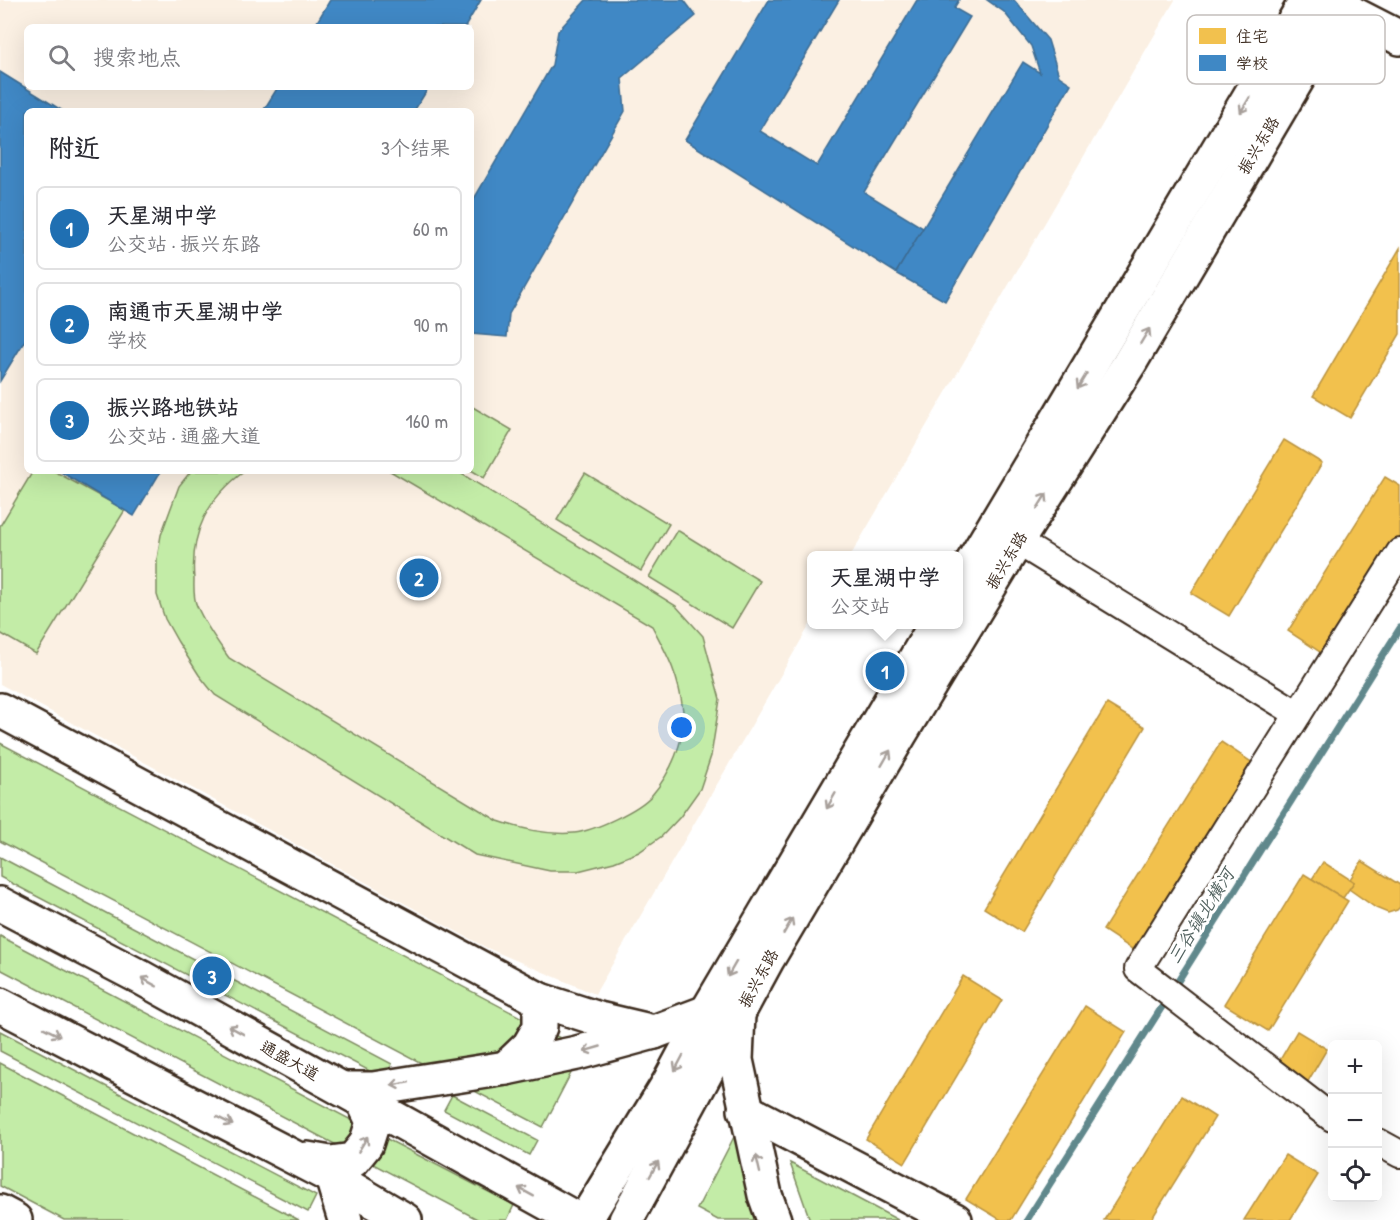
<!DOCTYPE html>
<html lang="zh">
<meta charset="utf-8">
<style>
body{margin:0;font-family:"Patrick Hand","LXGW WenKai TC",sans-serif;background:#f2f2f3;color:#2b2b33}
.controls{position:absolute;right:18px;bottom:18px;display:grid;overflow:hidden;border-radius:9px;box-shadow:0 6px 24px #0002}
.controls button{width:54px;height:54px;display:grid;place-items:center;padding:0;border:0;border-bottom:2px solid #e1e1e2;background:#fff;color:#2b2b33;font:30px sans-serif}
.you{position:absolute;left:682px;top:728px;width:21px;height:21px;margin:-15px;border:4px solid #fff;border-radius:50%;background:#1a73e8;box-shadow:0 0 0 9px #1a73e833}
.badge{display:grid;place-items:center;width:39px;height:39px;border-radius:50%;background:#1f6fb2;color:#fff;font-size:20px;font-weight:700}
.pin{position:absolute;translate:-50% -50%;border:3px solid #fff;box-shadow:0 2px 6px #0006}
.popup{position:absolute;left:807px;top:551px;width:156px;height:78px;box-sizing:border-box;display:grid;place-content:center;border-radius:9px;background:#fff;filter:drop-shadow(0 2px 4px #0005);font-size:20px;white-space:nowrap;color:#7c7c81}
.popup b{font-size:22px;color:#2b2b33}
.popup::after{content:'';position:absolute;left:50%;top:100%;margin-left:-12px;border:12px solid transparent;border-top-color:#fff}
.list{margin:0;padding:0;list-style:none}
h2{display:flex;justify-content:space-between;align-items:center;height:78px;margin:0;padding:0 24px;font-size:26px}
h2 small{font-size:20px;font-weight:400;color:#7c7c81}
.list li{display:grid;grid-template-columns:39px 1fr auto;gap:18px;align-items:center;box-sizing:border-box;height:84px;margin:0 12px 12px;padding:0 12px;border:2px solid #e1e1e2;border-radius:9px}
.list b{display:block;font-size:22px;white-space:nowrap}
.list p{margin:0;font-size:20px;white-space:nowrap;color:#7c7c81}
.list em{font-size:20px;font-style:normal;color:#7c7c81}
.icon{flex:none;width:33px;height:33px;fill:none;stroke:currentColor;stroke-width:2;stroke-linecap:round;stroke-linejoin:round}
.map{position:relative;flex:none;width:1400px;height:1220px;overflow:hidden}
.search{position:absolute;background:#fff;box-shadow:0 6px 24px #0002;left:24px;top:24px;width:450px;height:66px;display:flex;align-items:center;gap:15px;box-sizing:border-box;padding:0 21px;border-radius:9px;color:#7c7c81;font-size:22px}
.panel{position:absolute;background:#fff;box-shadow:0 6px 24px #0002;left:24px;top:108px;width:450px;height:366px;border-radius:9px}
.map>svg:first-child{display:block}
.built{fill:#fbf0e3;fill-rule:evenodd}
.green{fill:#c3eca7;stroke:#7f8b62;stroke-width:1.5}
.homes{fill:#f2c14e;stroke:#bb9440;stroke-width:1.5}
.schools{fill:#3f88c5;stroke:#3e6c93;stroke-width:1.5}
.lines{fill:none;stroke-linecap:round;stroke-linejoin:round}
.stream{stroke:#60888c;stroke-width:7}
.street-casing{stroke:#3b2a1e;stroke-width:30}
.secondary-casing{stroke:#3b2a1e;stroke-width:38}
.primary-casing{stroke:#3b2a1e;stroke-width:38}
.street{stroke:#fff;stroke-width:26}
.secondary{stroke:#fff;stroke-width:33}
.primary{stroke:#fff;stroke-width:33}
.oneway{stroke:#a79f9a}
.labels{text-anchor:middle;stroke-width:6;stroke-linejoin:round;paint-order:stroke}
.street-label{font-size:16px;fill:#3b2a1e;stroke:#fff}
.water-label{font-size:18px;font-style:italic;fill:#50615e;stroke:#fff}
.key{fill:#fff;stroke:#c4bfbc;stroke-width:1.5}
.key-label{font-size:16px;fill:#3b2a1e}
</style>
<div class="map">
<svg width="1400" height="1220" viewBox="0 0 1400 1220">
<rect width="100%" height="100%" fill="#fff"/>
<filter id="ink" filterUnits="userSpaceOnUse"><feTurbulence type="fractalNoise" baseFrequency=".0167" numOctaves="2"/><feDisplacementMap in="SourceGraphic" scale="12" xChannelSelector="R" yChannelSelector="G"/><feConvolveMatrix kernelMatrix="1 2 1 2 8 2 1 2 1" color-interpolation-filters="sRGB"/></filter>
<g filter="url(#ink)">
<path class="built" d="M 0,0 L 1175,0 L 851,555 L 812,556 L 811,623 L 595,994 L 487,948 L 0,684 ZM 27,27 L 471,27 L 471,87 L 27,87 ZM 27,111 L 471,111 L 471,471 L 27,471 Z"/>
<g class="green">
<polygon points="471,406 512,430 484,478 471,470"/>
<polygon points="33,471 54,471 125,510 36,654 0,633 0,526"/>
<path d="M 191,471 L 245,471 C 208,498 190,532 194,579 C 194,587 193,598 197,606 C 205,625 217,641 229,658 L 498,821 C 521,829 550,835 574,833 C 594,831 639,810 652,795 C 670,774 686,740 683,711 C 679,676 668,656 652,626 L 390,471 L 457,471 L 676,606 L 703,636 L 720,699 L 711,756 L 700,789 L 680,817 L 662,836 L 639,852 L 614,862 L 578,871 L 550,871 L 475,855 L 215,695 L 199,675 L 178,642 L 165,619 L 157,595 L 157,559 L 161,535 L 179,486 Z"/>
<polygon points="585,473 669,524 641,571 557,520"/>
<polygon points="677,530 760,581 732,628 649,577"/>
<polygon points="0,743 583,1050 543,1127 0,841"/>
<polygon points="0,857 392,1064 385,1079 0,877"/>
<polygon points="0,936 359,1124 346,1150 0,969"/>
<polygon points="0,1031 316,1196 308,1212 0,1051"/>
<polygon points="0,1063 299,1220 64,1220 0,1186"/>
<polygon points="452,1095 537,1140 529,1155 444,1110"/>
<polygon points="735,1135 767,1220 718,1220 697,1209"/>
<polygon points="383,1137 514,1205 507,1220 479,1220 371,1163"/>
<polygon points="790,1163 898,1220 810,1220"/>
</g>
<g class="homes">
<polygon points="1400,248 1400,334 1350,418 1313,396"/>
<polygon points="1284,440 1322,463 1229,616 1191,593"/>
<polygon points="1385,477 1400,486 1400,538 1326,656 1288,631"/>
<polygon points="1107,704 1145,727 1022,932 984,908"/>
<polygon points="1221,742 1259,767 1141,955 1103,930"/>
<polygon points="1362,861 1400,885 1400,907 1397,910 1388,913 1376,908 1349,889 1354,882 1350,879"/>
<polygon points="1323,862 1354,882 1343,898 1312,879"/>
<polygon points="1304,874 1348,901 1268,1031 1224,1004"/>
<polygon points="963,976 1002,1000 905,1163 866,1139"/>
<polygon points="1085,1006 1126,1032 1011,1220 1001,1220 966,1199"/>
<polygon points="1297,1031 1327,1049 1307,1083 1277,1065"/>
<polygon points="1182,1096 1215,1117 1151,1220 1104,1220"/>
<polygon points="1285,1155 1318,1175 1290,1220 1244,1220"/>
</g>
<g class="schools">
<polygon points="330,0 481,0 465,27 314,27"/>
<polygon points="586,0 684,0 696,16 622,78 625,111 509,314 507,337 471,334 471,204 552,65 558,31"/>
<polygon points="769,0 839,0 760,131 817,166 917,0 959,0 954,8 970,17 864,192 923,228 896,273 685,140"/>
<polygon points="987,0 1014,0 1048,40 1059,76 1071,84 945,301 896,273 1023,62 1040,73 1031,46 1004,12"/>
<polygon points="0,72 63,111 27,111 27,337 0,381"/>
<polygon points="278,87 429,87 414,111 263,111"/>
<polygon points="59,471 161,471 134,516"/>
</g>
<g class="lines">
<g class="stream">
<polyline points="1173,989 1400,628"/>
<polyline points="1027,1220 1167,999"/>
</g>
<defs>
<g id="street">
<polyline points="1002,532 1298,714"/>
<polyline points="1332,1118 1138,969 1400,552"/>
<polyline points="1378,1142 1400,1154"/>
</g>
<g id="secondary">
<polyline points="1326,0 1400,38"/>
<polyline points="958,587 1307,0"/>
<polyline points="0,710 540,1000 599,1019 654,1032"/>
<polyline points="506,1068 529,1046 540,1027 540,1000"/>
<polyline points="745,1110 955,1220"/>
<polyline points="0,1212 15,1220"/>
<polyline points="585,1220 670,1081 707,1012 936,624"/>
<polyline points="626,1220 768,958 900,734 1017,541 1129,364 1344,0"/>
</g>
<g id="primary">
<polyline points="0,904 142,978 578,1220"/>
<polyline points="0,1005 332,1177 405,1220"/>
<polyline points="738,1014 736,1060 765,1195 774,1220"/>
<polyline points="342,1089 373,1089 506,1068 577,1053 654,1032 707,1012"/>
<polyline points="307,1159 330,1163 353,1160 366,1144 373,1122 363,1101"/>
<polyline points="332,1177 345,1220"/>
</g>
</defs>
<use href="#street" class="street-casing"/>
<use href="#secondary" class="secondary-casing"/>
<use href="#primary" class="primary-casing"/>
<use href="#street" class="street"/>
<use href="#secondary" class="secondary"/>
<use href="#primary" class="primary"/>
</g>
<defs><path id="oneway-shaft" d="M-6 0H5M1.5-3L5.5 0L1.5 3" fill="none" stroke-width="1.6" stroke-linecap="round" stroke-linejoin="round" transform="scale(1.5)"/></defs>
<g class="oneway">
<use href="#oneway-shaft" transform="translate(1245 105) rotate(121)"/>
<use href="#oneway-shaft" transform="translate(1145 336) rotate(-59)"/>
<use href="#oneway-shaft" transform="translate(1082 381) rotate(121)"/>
<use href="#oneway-shaft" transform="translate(1042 501) rotate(-58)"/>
<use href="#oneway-shaft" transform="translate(886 758) rotate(-60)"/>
<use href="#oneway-shaft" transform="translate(831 801) rotate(120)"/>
<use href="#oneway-shaft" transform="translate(788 926) rotate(-60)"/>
<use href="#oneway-shaft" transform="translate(732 969) rotate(120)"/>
<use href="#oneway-shaft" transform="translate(149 982) rotate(-151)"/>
<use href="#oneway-shaft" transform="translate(236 1030) rotate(-151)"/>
<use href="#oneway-shaft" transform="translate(52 1032) rotate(27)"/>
<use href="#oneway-shaft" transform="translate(592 1049) rotate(164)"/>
<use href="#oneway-shaft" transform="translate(679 1063) rotate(118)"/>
<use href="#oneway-shaft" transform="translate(400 1084) rotate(170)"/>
<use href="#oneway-shaft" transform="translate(225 1121) rotate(27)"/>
<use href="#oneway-shaft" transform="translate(363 1144) rotate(-59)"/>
<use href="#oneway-shaft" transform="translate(758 1164) rotate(-103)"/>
<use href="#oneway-shaft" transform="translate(654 1169) rotate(-61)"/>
<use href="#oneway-shaft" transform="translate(526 1192) rotate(-151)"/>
</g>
</g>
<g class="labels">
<g class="street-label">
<text transform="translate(1258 145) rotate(-59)" y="6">振兴东路</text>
<text transform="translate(1006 560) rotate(-59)" y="6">振兴东路</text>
<text transform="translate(758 978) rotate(-61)" y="6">振兴东路</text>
<text transform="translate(290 1060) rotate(29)" y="6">通盛大道</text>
</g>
<g class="water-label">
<text transform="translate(1201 916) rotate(-58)" y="6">三谷镇北横河</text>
</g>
</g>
<rect x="1187" y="15" width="198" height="69" rx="9" class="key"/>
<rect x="1199" y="28" width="27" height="16" fill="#f2c14e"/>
<rect x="1199" y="55" width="27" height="16" fill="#3f88c5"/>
<g class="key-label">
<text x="1236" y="42">住宅</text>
<text x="1236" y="69">学校</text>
</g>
</svg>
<div class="controls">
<button>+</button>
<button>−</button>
<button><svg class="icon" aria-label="locate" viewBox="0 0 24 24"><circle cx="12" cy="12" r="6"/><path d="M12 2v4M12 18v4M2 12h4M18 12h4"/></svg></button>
</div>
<div class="you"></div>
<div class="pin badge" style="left:885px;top:671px">1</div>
<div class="popup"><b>天星湖中学</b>公交站</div>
<div class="pin badge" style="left:419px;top:578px">2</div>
<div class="pin badge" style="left:212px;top:976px">3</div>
<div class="search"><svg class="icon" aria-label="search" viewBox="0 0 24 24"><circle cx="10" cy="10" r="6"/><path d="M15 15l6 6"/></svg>搜索地点</div>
<section class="panel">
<h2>附近<small>3个结果</small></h2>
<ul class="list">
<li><span class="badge">1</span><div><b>天星湖中学</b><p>公交站 · 振兴东路</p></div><em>60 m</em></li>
<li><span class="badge">2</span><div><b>南通市天星湖中学</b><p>学校</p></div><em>90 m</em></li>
<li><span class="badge">3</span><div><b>振兴路地铁站</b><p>公交站 · 通盛大道</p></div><em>160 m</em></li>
</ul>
</section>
</div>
